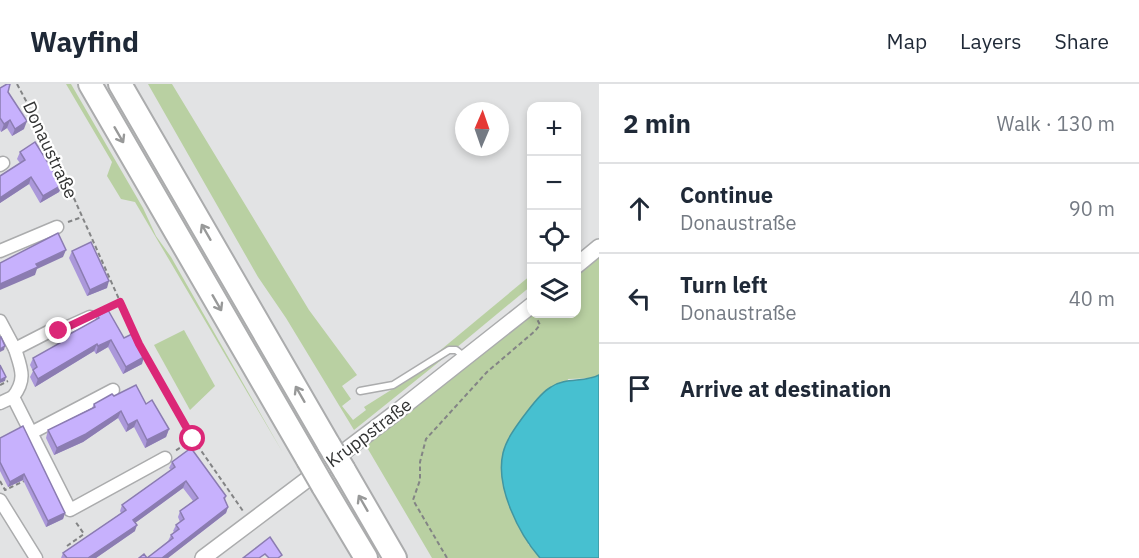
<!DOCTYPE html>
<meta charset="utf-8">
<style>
body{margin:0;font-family:"IBM Plex Sans",sans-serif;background:#f2f2f3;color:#1f2937}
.controls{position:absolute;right:18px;top:18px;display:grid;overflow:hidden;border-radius:12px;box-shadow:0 3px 9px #0003}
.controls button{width:54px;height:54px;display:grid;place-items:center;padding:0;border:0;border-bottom:2px solid #e0e1e3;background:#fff;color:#1f2937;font:30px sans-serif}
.compass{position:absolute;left:455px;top:18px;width:54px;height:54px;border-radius:50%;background:#fff;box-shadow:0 3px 9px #0003;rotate:2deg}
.stop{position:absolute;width:18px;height:18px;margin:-14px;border:4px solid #db2777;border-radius:50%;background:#fff}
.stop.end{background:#db2777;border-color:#fff;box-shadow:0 2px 6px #0008}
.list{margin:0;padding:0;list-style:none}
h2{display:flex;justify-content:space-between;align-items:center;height:78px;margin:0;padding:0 24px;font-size:26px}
h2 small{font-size:20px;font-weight:400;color:#747a83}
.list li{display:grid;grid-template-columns:39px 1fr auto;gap:18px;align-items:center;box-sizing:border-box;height:90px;padding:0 24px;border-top:2px solid #e0e1e3}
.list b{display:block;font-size:22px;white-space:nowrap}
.list p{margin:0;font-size:20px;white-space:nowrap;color:#747a83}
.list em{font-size:20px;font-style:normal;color:#747a83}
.icon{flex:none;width:33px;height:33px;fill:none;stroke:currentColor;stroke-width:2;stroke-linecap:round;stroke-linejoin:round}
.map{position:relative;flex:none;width:599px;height:474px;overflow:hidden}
header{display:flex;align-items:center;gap:36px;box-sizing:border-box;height:84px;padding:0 30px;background:#fff;border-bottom:2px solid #e0e1e3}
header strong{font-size:28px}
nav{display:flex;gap:33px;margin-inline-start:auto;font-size:21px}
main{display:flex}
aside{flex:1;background:#fff}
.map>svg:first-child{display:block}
.green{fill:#b9d0a2}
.water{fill:#47c0d0;stroke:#4196a1;stroke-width:1.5}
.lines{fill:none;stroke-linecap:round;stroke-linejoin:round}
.service-casing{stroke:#abacad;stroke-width:9}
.minor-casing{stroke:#abacad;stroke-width:15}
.tertiary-casing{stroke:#abacad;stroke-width:18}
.motorway-casing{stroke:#abacad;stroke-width:26}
.path{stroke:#838485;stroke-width:2;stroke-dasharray:4.5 3;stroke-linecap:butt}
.service{stroke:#fff;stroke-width:6}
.minor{stroke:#fff;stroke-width:12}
.tertiary{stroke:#fff;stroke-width:15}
.motorway{stroke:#fff;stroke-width:22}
.motorway-bridge-casing{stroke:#abacad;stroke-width:26;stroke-linecap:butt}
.motorway-bridge{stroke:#fff;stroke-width:22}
.wall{fill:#ab98da}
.shaded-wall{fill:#8b7cb1}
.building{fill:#c7b1fd;stroke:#8b7cb1;stroke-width:1.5}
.oneway{stroke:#989999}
.route{stroke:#db2777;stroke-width:8}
.labels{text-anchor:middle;stroke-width:4.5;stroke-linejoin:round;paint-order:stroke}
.street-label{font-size:18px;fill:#323333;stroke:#fff}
</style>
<header>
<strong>Wayfind</strong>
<nav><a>Map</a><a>Layers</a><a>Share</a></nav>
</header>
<main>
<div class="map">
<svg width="599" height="474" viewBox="0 0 599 474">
<rect width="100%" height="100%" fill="#e2e3e4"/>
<g class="green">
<polygon points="66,0 71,0 143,124 156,152 171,173 283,369 135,118 121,115 107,92 112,78"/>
<polygon points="148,0 172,0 309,226 357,291 342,302 351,315 342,322 353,336 366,326 364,323 450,269 354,346 286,234 258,193"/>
<polygon points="599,171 599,291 594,294 568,295 528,460 540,474 432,474 365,360 532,230 576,230 577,190"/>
<polygon points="531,191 531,202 456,264 437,269"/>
<polygon points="184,246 215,302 190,326 154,261"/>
</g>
<path class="water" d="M 599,291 L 599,474 L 540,474 C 519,450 495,403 503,369 C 506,356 515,344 523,333 C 531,323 540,309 551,303 C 566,293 585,299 599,291 Z"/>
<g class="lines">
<defs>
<polyline id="service" points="360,307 393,301 449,266 456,266 466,274"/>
<g id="minor">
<polyline points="0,81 3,79"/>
<polyline points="0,167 57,143"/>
<polyline points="0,237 15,265"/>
<path d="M 13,313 C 27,295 21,284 15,265 L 56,244 L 59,247 L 90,233"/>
<polyline points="0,319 13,313 70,426 165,374"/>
<polyline points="31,349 113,306"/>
<polyline points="0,416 36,474"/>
</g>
<g id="tertiary">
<polyline points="576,182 599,163"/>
<polyline points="203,474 394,330 532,221"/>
</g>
<g id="motorway">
<polyline points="90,0 308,376"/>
<polyline points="120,0 329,361"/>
<polyline points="344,386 395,474"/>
<polyline points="323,402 366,474"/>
</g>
</defs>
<use href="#service" class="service-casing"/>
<use href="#minor" class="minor-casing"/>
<use href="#tertiary" class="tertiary-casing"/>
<use href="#motorway" class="motorway-casing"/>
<g class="path">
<polyline points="17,0 52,65 139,260 193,355 175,367"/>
<polyline points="68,138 82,133"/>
<polyline points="101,227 120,218"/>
<polyline points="0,301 8,297"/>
<polyline points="193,355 243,427"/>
<polyline points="0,397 5,406 24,397"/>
<polyline points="67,462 84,450 75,437"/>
<polyline points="447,474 413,416 420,396 420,378 426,355 487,288 535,247 540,241 537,235"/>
</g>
<use href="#service" class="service"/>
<use href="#minor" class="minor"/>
<use href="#tertiary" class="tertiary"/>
<use href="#motorway" class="motorway"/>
<defs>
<g id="motorway-bridge">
<polyline points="329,361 344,386"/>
<polyline points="308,376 323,402"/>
</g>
</defs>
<use href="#motorway-bridge" class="motorway-bridge-casing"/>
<use href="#motorway-bridge" class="motorway-bridge"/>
</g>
<g class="wall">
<polygon points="0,4 8,8 24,45 12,52 7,44 1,48 0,46"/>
<polygon points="20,68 62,101 59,108 40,119 29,100 0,119 0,92 20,79 17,75"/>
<polygon points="72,167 107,204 87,212 69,174"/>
<polygon points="98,232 124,254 142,280 123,290 108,263 96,270 94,267 35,303 30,293 33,287 30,281 33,274 57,261 59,256 97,235"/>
<polygon points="114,312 146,320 169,345 166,353 145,364 134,343 126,348 118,334 83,358 54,371 46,354 48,346 92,324 94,320"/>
<polygon points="0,354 65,429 63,435 46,443 23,396 8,403 0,387"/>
<polygon points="172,378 226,412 225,416 228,423 226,429 168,474 139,474 147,474 168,457 171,451 174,448 173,447 176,441 180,438 178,433 180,427 193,417 183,404 135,439 135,447 96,474 61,474 63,469 121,429 120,427 122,421 171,386 169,384"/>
</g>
<g class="shaded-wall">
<polygon points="10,36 7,44 1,48 4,40"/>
<polygon points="27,37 24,45 12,52 15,45"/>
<polygon points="31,93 29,100 0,119 0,114"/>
<polygon points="62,101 59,108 40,119 43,112"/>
<polygon points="66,166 63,173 37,185 35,191 0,206 0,200 36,180"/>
<polygon points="109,197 107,204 87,212 90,206"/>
<polygon points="111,256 108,263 96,270 98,262"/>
<polygon points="97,260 94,267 35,303 38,295"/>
<polygon points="5,262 4,266 0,268 0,265"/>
<polygon points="144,273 142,280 123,290 126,283"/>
<polygon points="6,293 5,297 0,299 0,296"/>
<polygon points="121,327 118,334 83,358 54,371 57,364"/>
<polygon points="137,336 134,343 126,348 128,341"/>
<polygon points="169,345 166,353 145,364 147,356"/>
<polygon points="24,390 23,396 8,403 10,398"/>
<polygon points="186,397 183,404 131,442 133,436"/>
<polygon points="228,423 226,429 168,474 162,474"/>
<polygon points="65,429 63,435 46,443 48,437"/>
<polygon points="137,441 135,447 96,474 88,474"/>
</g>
<g class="building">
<polygon points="7,0 10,0 8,8 27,37 15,45 10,36 4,40 0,34 0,4"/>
<polygon points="35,58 62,101 43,112 31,93 0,114 0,92 25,76 20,68"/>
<polygon points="58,149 66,166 36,180 38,183 0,200 0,179"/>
<polygon points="91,158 109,197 90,206 72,167"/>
<polygon points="108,226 124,254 132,250 144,273 126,283 111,256 98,262 97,260 38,295 33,286 37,283 33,274 60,259 59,256 99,234 98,232"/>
<polygon points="0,253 1,253 5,262 0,265"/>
<polygon points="0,281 6,293 0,296"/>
<polygon points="136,301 146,320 152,316 169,345 147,356 137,336 128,341 121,327 86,350 57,364 48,346 95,323 94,320 112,310 114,312"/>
<polygon points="23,342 65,429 48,437 24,390 10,398 0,378 0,354"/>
<polygon points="191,364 226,412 224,414 228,423 162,474 139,474 144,470 147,474 173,454 171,451 179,445 176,441 184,435 180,427 198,414 186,397 133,436 137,441 88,474 67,474 63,469 126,426 122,421 175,383 172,378"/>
<polygon points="270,453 282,471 278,474 269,474 265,470 259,474 243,474"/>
</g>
<defs><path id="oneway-shaft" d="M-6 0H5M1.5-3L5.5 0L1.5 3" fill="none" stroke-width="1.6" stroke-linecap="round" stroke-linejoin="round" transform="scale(1.5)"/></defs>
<g class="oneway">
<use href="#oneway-shaft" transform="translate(119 51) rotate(60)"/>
<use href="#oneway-shaft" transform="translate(206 148) rotate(-120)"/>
<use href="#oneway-shaft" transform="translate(217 219) rotate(60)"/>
<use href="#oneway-shaft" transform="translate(300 310) rotate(-120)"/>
<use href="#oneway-shaft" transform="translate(363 419) rotate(-120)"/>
</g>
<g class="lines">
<polyline class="route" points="59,247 120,218 139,260 193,355"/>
</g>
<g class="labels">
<g class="street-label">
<text transform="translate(50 66) rotate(65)" y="6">Donaustraße</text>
<text transform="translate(369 349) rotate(-37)" y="6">Kruppstraße</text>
</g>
</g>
</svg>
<div class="controls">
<button>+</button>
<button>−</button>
<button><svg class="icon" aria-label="locate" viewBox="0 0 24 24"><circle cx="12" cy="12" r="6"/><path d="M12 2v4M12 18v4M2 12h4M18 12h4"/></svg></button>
<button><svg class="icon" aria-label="layers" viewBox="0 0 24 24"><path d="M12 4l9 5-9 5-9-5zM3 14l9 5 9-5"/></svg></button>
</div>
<svg class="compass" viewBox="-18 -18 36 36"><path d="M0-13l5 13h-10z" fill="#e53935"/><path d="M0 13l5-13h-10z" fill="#747a83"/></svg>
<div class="stop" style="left:193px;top:355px"></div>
<div class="stop end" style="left:59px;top:247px"></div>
</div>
<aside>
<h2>2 min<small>Walk · 130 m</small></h2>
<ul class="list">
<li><svg class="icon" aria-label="ahead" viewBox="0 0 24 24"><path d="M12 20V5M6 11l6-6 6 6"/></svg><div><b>Continue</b><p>Donaustraße</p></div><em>90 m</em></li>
<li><svg class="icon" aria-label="left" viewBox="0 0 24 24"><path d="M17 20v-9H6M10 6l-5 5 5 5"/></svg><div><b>Turn left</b><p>Donaustraße</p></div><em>40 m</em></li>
<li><svg class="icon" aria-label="arrive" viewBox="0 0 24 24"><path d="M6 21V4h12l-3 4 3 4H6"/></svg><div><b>Arrive at destination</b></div></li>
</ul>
</aside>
</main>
